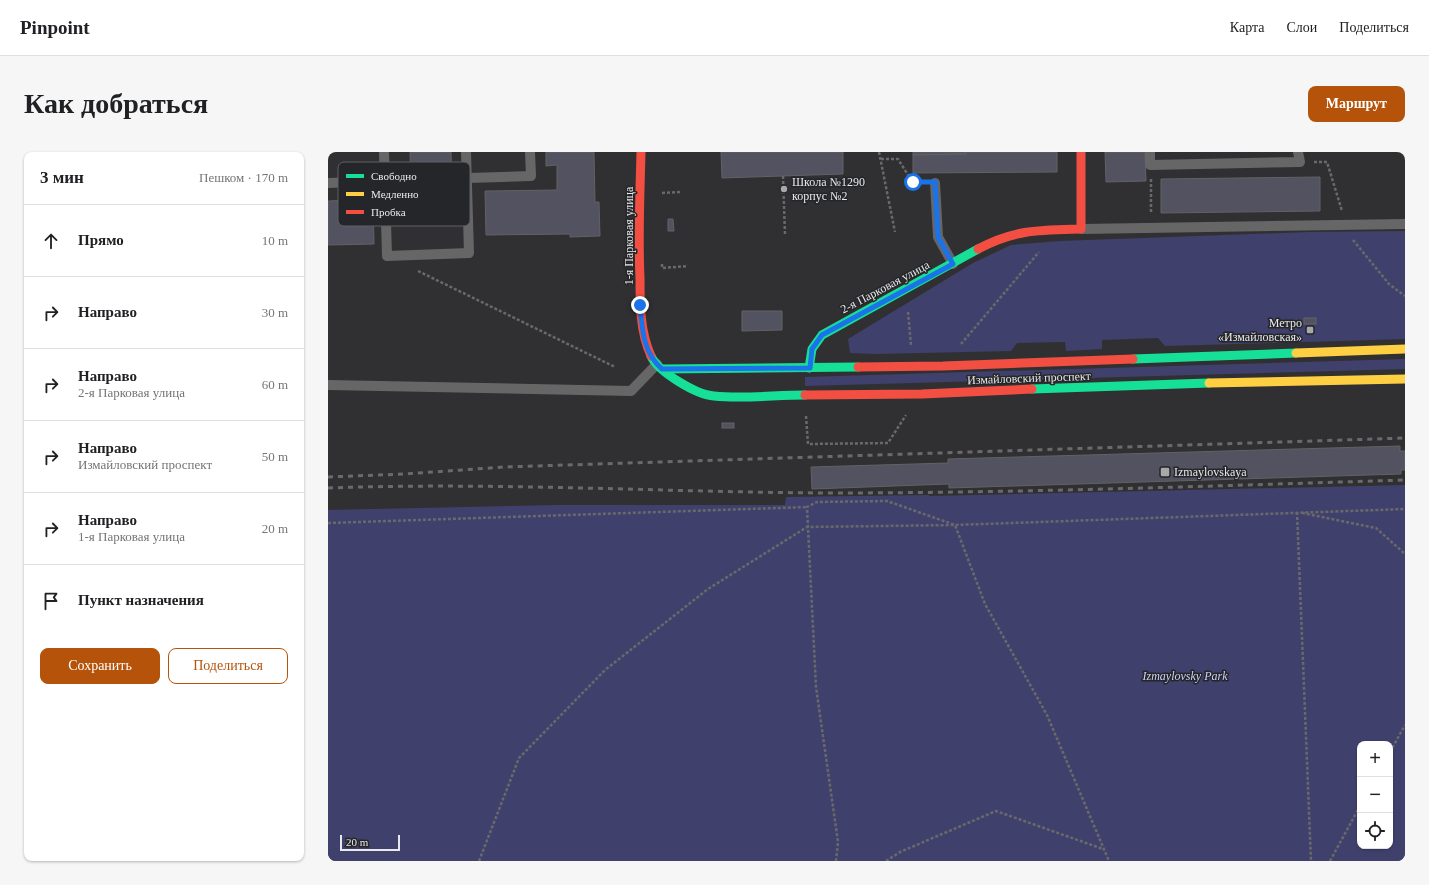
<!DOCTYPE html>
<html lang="ru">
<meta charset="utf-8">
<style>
body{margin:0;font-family:Georgia,serif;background:#f6f6f6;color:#202124}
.controls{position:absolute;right:12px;bottom:12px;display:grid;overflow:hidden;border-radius:8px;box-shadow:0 1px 3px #0004}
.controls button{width:36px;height:36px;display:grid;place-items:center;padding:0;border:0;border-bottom:1px solid #e0e0e0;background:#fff;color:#202124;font:20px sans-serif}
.scale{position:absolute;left:12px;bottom:10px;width:60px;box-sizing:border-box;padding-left:4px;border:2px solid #e9e9ec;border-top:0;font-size:11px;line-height:14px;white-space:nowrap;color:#e9e9ec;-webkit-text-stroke:3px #252629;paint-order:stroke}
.stop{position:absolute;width:12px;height:12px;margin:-9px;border:3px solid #1a73e8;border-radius:50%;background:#fff}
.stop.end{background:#1a73e8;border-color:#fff;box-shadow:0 1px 4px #0008}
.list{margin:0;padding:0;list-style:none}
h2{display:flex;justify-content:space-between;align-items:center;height:52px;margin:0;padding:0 16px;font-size:17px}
h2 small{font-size:13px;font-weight:400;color:#757577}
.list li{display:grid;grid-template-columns:26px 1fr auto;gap:12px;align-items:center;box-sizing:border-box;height:72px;padding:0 16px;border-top:1px solid #e0e0e0}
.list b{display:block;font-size:15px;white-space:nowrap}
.list p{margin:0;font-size:13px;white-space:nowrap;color:#757577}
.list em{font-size:13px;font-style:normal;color:#757577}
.actions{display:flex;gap:8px;padding:12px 16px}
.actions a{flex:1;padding:9px 0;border:1px solid #b45309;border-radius:8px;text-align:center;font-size:14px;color:#b45309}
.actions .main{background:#b45309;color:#fff}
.icon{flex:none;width:22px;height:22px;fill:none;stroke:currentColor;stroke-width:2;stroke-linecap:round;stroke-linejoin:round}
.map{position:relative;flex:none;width:1077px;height:709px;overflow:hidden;border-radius:8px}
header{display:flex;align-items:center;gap:24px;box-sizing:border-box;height:56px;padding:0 20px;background:#fff;border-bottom:1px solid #e0e0e0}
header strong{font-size:19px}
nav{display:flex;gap:22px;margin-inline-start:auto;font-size:14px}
.intro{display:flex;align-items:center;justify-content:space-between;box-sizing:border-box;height:96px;padding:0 24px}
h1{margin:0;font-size:28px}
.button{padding:10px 18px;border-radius:8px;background:#b45309;color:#fff;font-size:14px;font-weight:700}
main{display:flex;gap:24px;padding:0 24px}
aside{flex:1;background:#fff;border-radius:8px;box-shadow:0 1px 3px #0004}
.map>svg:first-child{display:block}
.green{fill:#40406d;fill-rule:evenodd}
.building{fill:#535261;stroke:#626264}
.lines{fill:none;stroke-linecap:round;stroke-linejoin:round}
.path{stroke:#69696b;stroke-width:2.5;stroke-dasharray:3 2;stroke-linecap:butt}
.lane{stroke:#666667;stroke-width:10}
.fast{stroke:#16e098;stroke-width:9}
.slow{stroke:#ffcf43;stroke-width:9}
.jam{stroke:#f24e42;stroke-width:9}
.rail{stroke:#6a6a6c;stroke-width:3;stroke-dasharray:5 5;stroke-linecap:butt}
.route{stroke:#1a73e8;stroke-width:5}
.poi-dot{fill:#a8a8ab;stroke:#252629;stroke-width:1.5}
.labels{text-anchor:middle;stroke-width:3;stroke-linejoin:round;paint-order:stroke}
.poi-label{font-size:12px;fill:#e9e9ec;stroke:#252629;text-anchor:start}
.street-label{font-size:12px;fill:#e9e9ec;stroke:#252629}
.park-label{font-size:12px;font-style:italic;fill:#ced1fb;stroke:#252629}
.key{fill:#252629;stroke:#606064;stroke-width:1}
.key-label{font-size:11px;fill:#e9e9ec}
</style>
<header>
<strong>Pinpoint</strong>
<nav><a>Карта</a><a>Слои</a><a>Поделиться</a></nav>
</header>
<div class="intro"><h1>Как добраться</h1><a class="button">Маршрут</a></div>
<main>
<aside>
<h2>3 мин<small>Пешком · 170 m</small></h2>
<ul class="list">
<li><svg class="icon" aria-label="ahead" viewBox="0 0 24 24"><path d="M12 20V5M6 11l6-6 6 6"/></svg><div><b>Прямо</b></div><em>10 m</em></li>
<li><svg class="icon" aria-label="right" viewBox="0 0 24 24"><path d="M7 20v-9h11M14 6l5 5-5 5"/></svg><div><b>Направо</b></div><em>30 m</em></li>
<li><svg class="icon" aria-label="right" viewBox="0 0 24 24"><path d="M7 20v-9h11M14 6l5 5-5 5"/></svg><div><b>Направо</b><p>2-я Парковая улица</p></div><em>60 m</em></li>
<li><svg class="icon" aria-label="right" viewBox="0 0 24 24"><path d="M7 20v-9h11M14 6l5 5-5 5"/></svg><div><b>Направо</b><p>Измайловский проспект</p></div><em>50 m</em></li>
<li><svg class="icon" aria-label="right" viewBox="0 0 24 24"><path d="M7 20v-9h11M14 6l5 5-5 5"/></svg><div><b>Направо</b><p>1-я Парковая улица</p></div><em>20 m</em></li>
<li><svg class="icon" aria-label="arrive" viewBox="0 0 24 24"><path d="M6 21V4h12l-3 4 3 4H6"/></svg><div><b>Пункт назначения</b></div></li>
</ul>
<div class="actions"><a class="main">Сохранить</a><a>Поделиться</a></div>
</aside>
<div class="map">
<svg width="1077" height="709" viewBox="0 0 1077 709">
<rect width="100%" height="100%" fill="#303032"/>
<g class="green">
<polygon points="1077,79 1077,187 837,194 830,186 774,188 774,197 738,199 737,190 689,191 683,199 547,202 522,201 520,187 645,111 683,93 732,89 981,80"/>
<polygon points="1077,207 1077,217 477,234 477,225"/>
<path d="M 1077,333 L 1077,709 L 0,709 L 0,358 L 228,353 L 457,353 L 458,345 L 600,343 L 602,344 ZM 1032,592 L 1062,592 L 1062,694 L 1032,694 Z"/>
</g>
<g class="building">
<polygon points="82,0 123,0 125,70 78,72 77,40 83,40"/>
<polygon points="218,0 266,0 267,50 271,50 272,84 242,85 242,82 158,83 157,39 229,38 229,13 218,14"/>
<polygon points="393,0 515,0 515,22 394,26"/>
<polygon points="585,0 638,0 638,2 585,3"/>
<polygon points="638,0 729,0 729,20 585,21 585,3 638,2"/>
<polygon points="777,0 817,0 818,29 778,30"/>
<polygon points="992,25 992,59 833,61 833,27"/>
<polygon points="45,47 46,92 0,93 0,49"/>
<polygon points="340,67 345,67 346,79 340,79"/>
<polygon points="414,159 454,159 454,178 414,179"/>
<rect x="976" y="166" width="12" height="6"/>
<rect x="394" y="271" width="12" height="5"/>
<polygon points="1072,294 1072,299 1077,299 1077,318 1073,318 1073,322 621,336 621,332 484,337 483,315 620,311 620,307"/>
</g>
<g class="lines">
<g class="path">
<polyline points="551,0 567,80"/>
<polyline points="553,7 570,7 585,31 592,31"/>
<polyline points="986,10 999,10 1014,59"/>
<polyline points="455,24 457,83"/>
<polyline points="823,27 823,62"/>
<polyline points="334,41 353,40"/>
<polyline points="1025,88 1061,132 1077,144"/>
<polyline points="334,112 334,116 360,114"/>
<polyline points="90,119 287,215"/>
<polyline points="580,160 583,193"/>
<polyline points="633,192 711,100"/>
<polyline points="478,264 480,292 560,291 578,263"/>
<polyline points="969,360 983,709"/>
<polyline points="974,361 1048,376 1077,402"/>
<polyline points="0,371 479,355"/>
<polyline points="1062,600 1077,573"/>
<polyline points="151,709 191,606 277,518 380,437 479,375 627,373 1077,357"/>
<polyline points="508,709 510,690 488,535 479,355 489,350 559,349 627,373 657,452 719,563 781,709"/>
<polyline points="558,709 572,700 668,659 775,697"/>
<polyline points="1002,709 1032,654"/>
</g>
<g class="lane">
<polyline points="56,0 59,104 141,101 138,0"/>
<polyline points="822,0 822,13 972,10 970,0"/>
<polyline points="139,26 203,24 202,0"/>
<polyline points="0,31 57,29"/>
<polyline points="607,31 610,85 625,112"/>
<polyline points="753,77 1077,72"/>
<polyline points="0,233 303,239 329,212"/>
</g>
<g class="fast">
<path d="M 323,204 C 330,220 369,243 386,244 C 416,247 447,243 477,243"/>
<polyline points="805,207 968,201"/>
<polyline points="481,216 484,197 494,183 650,97"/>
<polyline points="334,217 530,215"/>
<polyline points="704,237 881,231"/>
</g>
<g class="slow">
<polyline points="968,201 1077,197"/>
<polyline points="881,231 1077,227"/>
</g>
<g class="jam">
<path d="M 313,0 C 312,42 310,84 312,126 C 312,152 312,180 323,204"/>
<path d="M 650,97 C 687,77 713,78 753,77 L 753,0"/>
<polyline points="530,215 615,214 805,207"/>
<polyline points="477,243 594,242 704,237"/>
</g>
<g class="rail">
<polyline points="0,325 76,322 176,315 1077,286"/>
<path d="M 0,336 C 166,330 332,340 498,341 C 691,341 884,334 1077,328"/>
</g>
</g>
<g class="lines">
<path class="route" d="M 312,153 C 314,177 315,201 334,217 L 482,216 L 484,197 L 494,183 L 625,112 L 610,85 L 607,30 L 585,30"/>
</g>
<g class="poi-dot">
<circle cx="456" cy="37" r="4"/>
<rect x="978" y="174" width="8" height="8" rx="2"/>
<rect x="832" y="315" width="10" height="10" rx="2"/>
</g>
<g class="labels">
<g class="poi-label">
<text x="464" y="34">Школа №1290<tspan x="464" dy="14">корпус №2</tspan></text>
<text x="974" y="175" text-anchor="end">Метро<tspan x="974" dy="14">«Измайловская»</tspan></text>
<text x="846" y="324">Izmaylovskaya</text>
</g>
<g class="street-label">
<text transform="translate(301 84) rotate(-90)" y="4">1-я Парковая улица</text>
<text transform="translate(557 135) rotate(-28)" y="4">2-я Парковая улица</text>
<text transform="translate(701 226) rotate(-2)" y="4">Измайловский проспект</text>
</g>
<g class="park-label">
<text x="857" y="528">Izmaylovsky Park</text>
</g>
</g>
<rect x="10" y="10" width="132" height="64" rx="6" class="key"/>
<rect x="18" y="22" width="18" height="4" fill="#16e098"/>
<rect x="18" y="40" width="18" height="4" fill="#ffcf43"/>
<rect x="18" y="58" width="18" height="4" fill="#f24e42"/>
<g class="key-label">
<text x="43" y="28">Свободно</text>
<text x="43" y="46">Медленно</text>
<text x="43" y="64">Пробка</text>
</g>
</svg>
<div class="controls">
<button>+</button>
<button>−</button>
<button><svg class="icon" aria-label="locate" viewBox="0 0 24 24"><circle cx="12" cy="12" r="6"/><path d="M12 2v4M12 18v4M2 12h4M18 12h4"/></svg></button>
</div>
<div class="scale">20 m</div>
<div class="stop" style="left:585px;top:30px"></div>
<div class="stop end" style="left:312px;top:153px"></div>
</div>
</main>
